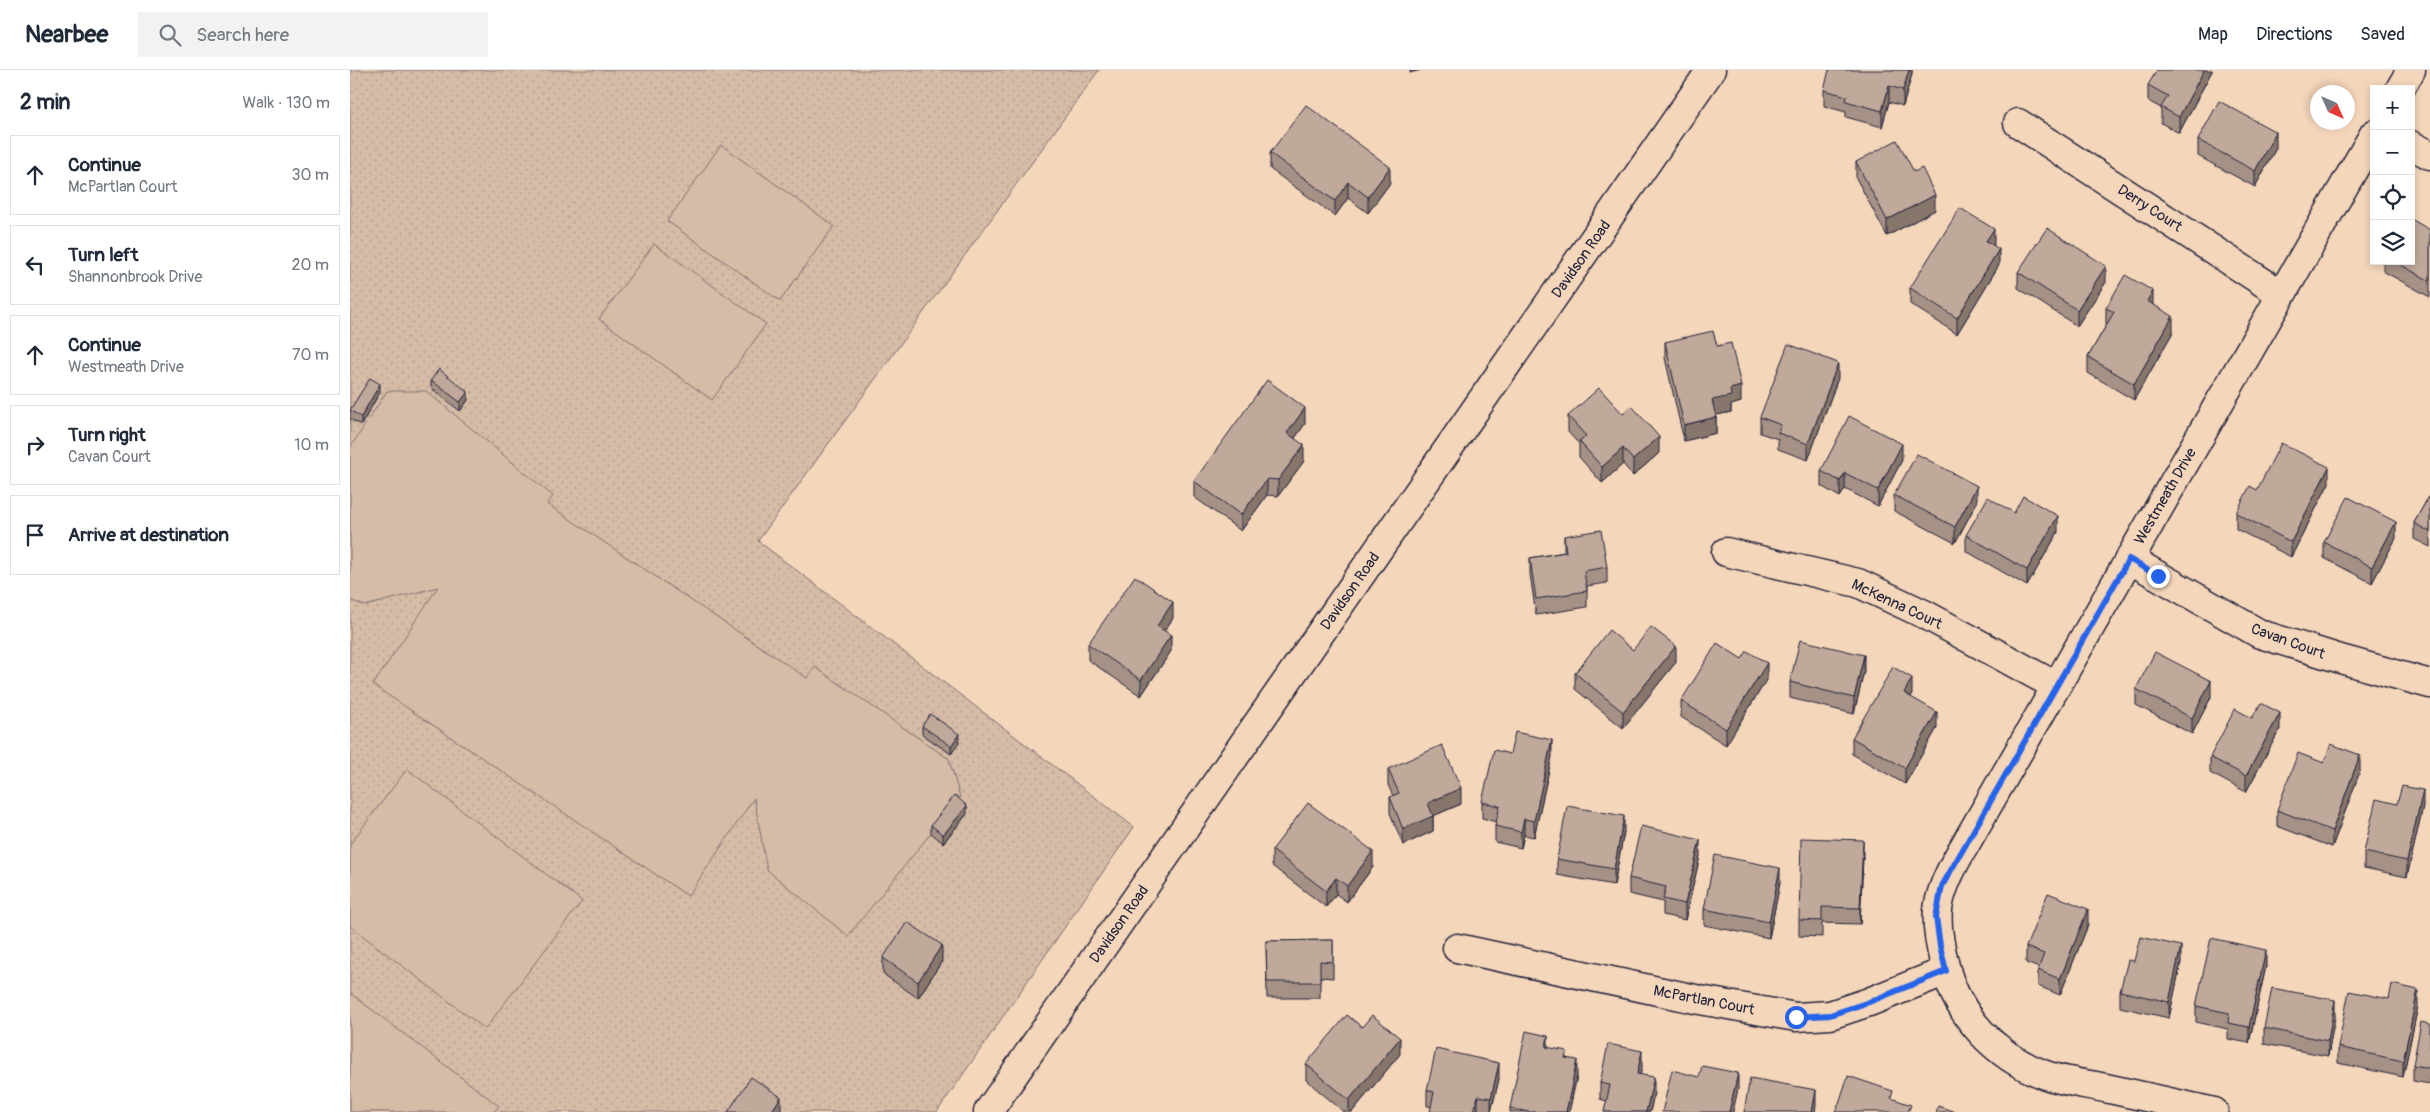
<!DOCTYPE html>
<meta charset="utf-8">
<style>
body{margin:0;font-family:Pangolin,sans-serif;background:#f2f2f3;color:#1f2937}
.controls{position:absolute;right:15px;top:15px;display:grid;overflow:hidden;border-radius:0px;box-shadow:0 2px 8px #0003}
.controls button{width:45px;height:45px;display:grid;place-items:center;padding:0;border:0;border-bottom:1px solid #e0e1e3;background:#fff;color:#1f2937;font:25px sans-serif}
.compass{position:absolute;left:1960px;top:15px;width:45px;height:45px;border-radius:50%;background:#fff;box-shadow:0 2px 8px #0003;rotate:135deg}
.stop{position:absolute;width:15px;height:15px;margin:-11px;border:4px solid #2563eb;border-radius:50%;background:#fff}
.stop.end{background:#2563eb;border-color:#fff;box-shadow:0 1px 5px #0008}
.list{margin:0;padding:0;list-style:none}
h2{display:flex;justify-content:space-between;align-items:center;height:65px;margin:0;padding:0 20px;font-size:21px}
h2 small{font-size:16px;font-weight:400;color:#747a83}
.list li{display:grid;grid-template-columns:32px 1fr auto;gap:15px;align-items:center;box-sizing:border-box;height:80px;margin:0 10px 10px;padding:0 10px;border:1px solid #e0e1e3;border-radius:0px}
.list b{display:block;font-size:19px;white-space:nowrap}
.list p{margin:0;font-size:16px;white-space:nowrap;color:#747a83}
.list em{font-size:16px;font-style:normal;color:#747a83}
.icon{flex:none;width:28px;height:28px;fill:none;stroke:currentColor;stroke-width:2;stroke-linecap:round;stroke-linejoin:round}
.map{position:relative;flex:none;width:2080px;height:1042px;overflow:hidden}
header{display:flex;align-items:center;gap:30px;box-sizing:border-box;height:70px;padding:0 25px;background:#fff;border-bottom:1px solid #e0e1e3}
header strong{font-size:24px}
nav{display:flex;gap:28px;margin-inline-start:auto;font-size:18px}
.search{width:350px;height:45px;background:#f2f2f3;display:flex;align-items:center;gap:12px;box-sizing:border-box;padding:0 18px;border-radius:0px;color:#747a83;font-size:19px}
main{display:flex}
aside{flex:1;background:#fff}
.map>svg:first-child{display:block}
.park{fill:url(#park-dots);stroke:#7c6f71}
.pitch{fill:#d6bca7;stroke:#7c6f71}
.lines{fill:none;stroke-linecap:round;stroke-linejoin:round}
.minor-casing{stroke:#22223b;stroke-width:31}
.major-casing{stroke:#22223b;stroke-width:31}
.minor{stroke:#f4d6ba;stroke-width:28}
.major{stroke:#f4d6ba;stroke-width:28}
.wall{fill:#a59185;stroke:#22223b}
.shaded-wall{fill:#86766c;stroke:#22223b}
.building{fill:#c0a99b;stroke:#22223b}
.route{stroke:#2563eb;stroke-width:6}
.labels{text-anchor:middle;stroke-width:4.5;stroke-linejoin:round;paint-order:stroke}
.street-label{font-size:15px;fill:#22223b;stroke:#f4d6ba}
</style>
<header>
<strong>Nearbee</strong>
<div class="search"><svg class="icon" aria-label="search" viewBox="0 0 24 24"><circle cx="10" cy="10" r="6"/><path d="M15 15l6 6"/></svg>Search here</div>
<nav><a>Map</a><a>Directions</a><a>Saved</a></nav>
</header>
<main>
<aside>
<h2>2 min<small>Walk · 130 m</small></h2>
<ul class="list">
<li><svg class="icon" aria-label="ahead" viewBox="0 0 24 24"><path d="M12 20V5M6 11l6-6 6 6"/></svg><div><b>Continue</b><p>McPartlan Court</p></div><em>30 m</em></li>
<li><svg class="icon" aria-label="left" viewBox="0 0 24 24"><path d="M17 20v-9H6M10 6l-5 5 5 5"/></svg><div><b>Turn left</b><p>Shannonbrook Drive</p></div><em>20 m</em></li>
<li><svg class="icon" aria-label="ahead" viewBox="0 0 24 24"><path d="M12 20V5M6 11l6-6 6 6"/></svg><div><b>Continue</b><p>Westmeath Drive</p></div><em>70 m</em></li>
<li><svg class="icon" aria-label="right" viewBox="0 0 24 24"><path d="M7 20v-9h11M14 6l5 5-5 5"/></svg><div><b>Turn right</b><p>Cavan Court</p></div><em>10 m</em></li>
<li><svg class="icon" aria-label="arrive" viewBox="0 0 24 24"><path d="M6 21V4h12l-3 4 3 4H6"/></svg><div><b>Arrive at destination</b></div></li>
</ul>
</aside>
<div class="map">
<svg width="2080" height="1042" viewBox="0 0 2080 1042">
<defs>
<pattern id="park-dots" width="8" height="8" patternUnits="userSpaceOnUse" patternTransform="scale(1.25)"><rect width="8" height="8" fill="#d6bca7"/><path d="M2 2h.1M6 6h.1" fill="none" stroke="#b7a191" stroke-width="1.8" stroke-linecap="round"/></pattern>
</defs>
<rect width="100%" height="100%" fill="#f4d6ba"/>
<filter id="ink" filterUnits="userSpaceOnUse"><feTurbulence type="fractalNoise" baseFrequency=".02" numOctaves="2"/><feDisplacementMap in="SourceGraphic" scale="10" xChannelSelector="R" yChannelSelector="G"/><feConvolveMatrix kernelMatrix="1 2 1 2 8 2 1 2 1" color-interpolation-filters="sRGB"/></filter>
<g filter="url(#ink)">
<polygon class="park" points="0,0 749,0 408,471 784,757 587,1042 0,1042"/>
<g class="pitch">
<polygon points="371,75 484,156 430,231 317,151"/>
<polygon points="304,174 416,254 362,330 249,249"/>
<polygon points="37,321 76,321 203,426 197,434 457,608 465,597 599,689 610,727 498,866 417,800 404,728 338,826 23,615 88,517 15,536 0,530 0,378"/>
<polygon points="57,699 232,831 135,959 0,856 0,774"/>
<polygon points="0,923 149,1036 144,1042 0,1042"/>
</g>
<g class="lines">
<defs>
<g id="minor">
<polyline points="2050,19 2061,0"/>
<polyline points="1668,53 1931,224"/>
<polyline points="2061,75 2080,85"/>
<polyline points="1376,482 1508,513 1576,545 1706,616"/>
<polyline points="1779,489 1910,564 1994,590 2080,614"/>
<polyline points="1107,878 1350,930 1446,947 1480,945 1519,932 1596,901"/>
<path d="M 1864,1042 C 1829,1034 1795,1027 1760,1019 C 1738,1014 1714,1012 1693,1004 C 1646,987 1607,945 1595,896 C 1583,849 1584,830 1608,787 L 2024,64"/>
</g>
<polyline id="major" points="638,1042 1361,0"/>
</defs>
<use href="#minor" class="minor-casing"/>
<use href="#major" class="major-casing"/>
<use href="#minor" class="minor"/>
<use href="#major" class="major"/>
</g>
<g class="wall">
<polygon points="1562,0 1562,4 1553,36 1539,32 1532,57 1496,47 1496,42 1474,36 1474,20"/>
<polygon points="1862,0 1862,1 1829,63 1811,53 1811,38 1798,31 1798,15"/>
<polygon points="1848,70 1926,78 1905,117 1848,86"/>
<polygon points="920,83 1040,113 1018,143 998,128 985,146 920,99"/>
<polygon points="1506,92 1564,102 1585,140 1537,166 1506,108"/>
<polygon points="2080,160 2080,227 2033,201 2033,191 2061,191"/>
<polygon points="1644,175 1643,176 1649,195 1607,264 1560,234 1560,218"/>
<polygon points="1668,202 1756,212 1727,256 1668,218"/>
<polygon points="1803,234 1823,262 1784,330 1738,303 1738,287 1757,254 1756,254 1756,238"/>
<polygon points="1315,272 1367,276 1391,332 1381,335 1381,342 1366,345 1366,363 1334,371 1315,288"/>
<polygon points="1488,308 1458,390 1428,379 1428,369 1410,363 1410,347"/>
<polygon points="81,310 118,330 110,341 81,318"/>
<polygon points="30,322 11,355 0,349 0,340"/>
<polygon points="1218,346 1309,383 1283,406 1273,394 1252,413 1229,387 1229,374 1218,362"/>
<polygon points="955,354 945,368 954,391 928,426 917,425 891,461 844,427 844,411"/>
<polygon points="1552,390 1528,436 1495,419 1490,427 1471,416 1471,401"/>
<polygon points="1979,413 1941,487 1886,459 1886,443 1907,420"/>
<polygon points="2080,424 2080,477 2064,469 2064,453"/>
<polygon points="1544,425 1627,432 1605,473 1544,441"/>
<polygon points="1664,443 1708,462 1677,516 1616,481 1616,465"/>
<polygon points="1214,466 1257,497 1257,513 1237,516 1237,537 1186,545 1180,504 1180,488 1214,482"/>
<polygon points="2046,468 2022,513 1974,488 1974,472"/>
<polygon points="823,548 814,561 821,581 791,626 738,590 738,574"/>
<polygon points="1283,580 1326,592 1273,658 1225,619 1225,603"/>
<polygon points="1392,589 1417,609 1376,675 1331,647 1331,631"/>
<polygon points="1514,601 1504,644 1440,628 1440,612"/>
<polygon points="1786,619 1861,627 1842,664 1786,635"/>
<polygon points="1562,624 1561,627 1587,658 1555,714 1502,684 1502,668"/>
<polygon points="1902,648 1930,659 1896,722 1860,703 1860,687"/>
<polygon points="572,656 609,673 601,684 572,664"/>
<polygon points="1160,684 1202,686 1184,767 1174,765 1171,778 1145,772 1145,756 1146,752 1132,748 1132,732"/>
<polygon points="1974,693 2010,701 1982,777 1927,756 1927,740"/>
<polygon points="1038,699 1111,734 1083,746 1083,761 1053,775 1040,743 1040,727 1043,726 1038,715"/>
<polygon points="2047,734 2073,736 2057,807 2014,798 2014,782"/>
<polygon points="617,744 593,773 581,763 581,755"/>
<polygon points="1274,762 1264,815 1207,805 1207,789"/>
<polygon points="922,780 1023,797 997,832 986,824 976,837 922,796"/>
<polygon points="1350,786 1335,850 1313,845 1313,832 1279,824 1279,808"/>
<polygon points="1513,786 1510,854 1472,853 1472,867 1449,866 1449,850"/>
<polygon points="1430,813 1419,868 1354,855 1354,839"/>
<polygon points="1738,855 1710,925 1688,916 1688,900 1689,898 1676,893 1676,877"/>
<polygon points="983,870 983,908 970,907 970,928 917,928 916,871"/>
<polygon points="533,888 592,891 568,928 533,904"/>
<polygon points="1784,891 1831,892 1819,948 1770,937 1770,921"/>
<polygon points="1916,896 1899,973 1878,969 1878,959 1846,952 1846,936"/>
<polygon points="2039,929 2068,936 2053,1007 1988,993 1988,977"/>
<polygon points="1985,946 1978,986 1914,974 1914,958"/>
<polygon points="2080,954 2080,1014 2063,1011 2063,995"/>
<polygon points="1012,957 1050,984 1002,1042 994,1042 956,1010 956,994"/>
<polygon points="1198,977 1217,988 1227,1006 1219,1042 1160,1042 1160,1038"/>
<polygon points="1292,997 1290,1004 1304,1023 1300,1042 1254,1042 1257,1031 1250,1029 1250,1013"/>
<polygon points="1149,1009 1141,1042 1130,1042 1077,1036 1077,1020"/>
</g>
<g class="shaded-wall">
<polygon points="1060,0 1071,0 1060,3"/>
<polygon points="1559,0 1562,0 1562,4 1553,36 1553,20"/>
<polygon points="1854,0 1862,0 1862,1 1829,63 1829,47"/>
<polygon points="1539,16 1539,32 1532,57 1532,41"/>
<polygon points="1926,62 1926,78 1905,117 1905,101"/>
<polygon points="1040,97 1040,113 1018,143 1018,127"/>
<polygon points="998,112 998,128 985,146 985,131"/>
<polygon points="1585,125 1585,140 1537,166 1537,150"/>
<polygon points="1644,159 1644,175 1636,187 1636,171"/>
<polygon points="1649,179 1649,195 1607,264 1607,248"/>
<polygon points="1756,196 1756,212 1727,256 1727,240"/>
<polygon points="1803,221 1803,237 1797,231"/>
<polygon points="1823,246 1823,262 1784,330 1784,314"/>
<polygon points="1488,293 1488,308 1458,390 1458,374"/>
<polygon points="30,314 30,322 11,355 11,347"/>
<polygon points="1391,316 1391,332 1381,335 1381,342 1362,346 1362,330 1380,319"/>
<polygon points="118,322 118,330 110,341 110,332"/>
<polygon points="955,338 955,354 937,379 937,363"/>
<polygon points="1366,347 1366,363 1334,371 1334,355"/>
<polygon points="1309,367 1309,383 1283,406 1283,390"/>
<polygon points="1552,374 1552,390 1528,436 1528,420"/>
<polygon points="954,375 954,391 928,426 928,410"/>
<polygon points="1273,378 1273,394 1252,413 1252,397"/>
<polygon points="1979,397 1979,413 1941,487 1941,472"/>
<polygon points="1495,403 1495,419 1490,427 1490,411"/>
<polygon points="917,409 917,425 891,461 891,445"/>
<polygon points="1627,416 1627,432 1605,473 1605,457"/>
<polygon points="1708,446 1708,462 1677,516 1677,500"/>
<polygon points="2046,452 2046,468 2022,513 2022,497"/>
<polygon points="823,532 823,548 807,572 807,556"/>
<polygon points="821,565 821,581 791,626 791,610"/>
<polygon points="1326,576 1326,592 1273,658 1273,642"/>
<polygon points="1514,585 1514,601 1504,644 1504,628"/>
<polygon points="1417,593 1417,609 1376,675 1376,659"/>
<polygon points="1562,608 1562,624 1554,639 1554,623"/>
<polygon points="1861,611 1861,627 1842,664 1842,648"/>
<polygon points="1587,642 1587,658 1555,714 1555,698"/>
<polygon points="1930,643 1930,659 1896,722 1896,706"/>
<polygon points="609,664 609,673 601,684 601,676"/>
<polygon points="1202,670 1202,686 1184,767 1184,751"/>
<polygon points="2010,685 2010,701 1982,777 1982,761"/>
<polygon points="1111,718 1111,734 1083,746 1083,761 1053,775 1053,759 1078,733"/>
<polygon points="2073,720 2073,736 2057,807 2057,791"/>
<polygon points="617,736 617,744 593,773 593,765"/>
<polygon points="1274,746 1274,762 1264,815 1264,799"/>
<polygon points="1174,749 1174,765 1171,778 1171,762"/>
<polygon points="1350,770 1350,786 1335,850 1335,834"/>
<polygon points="1513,770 1513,786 1510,854 1510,838"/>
<polygon points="1023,781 1023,797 997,832 997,816"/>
<polygon points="1430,798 1430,813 1419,868 1419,852"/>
<polygon points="986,808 986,824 976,837 976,821"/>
<polygon points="1738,839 1738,855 1710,925 1710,909"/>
<polygon points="592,875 592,891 568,928 568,912"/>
<polygon points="1831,876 1831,892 1819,948 1819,932"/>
<polygon points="1916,880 1916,896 1899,973 1899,957"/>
<polygon points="2068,920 2068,936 2053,1007 2053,991"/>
<polygon points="1985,930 1985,946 1978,986 1978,971"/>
<polygon points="1198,966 1198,982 1196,977"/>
<polygon points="1050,968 1050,984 1002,1042 999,1042 999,1030"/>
<polygon points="1292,981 1292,997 1287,1020 1287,1004"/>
<polygon points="1227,990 1227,1006 1219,1042 1216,1042"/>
<polygon points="1149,993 1149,1009 1141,1042 1141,1028"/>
<polygon points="1388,1003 1388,1019 1383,1042 1379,1042"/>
<polygon points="1304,1007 1304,1023 1300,1042 1296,1042"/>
<polygon points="1466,1020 1466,1036 1465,1042 1462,1042"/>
<polygon points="1128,1026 1128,1042 1124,1042"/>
<polygon points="431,1027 431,1042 421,1042"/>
</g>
<g class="building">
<polygon points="1479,0 1559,0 1553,20 1539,16 1532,41 1496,31 1497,26 1474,20"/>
<polygon points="1807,0 1854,0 1829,47 1811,37 1818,26 1798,15"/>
<polygon points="1869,31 1926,62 1905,101 1848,70"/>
<polygon points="956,35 1040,97 1018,127 998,112 985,131 920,83"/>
<polygon points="1547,70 1564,102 1572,98 1585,125 1537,150 1506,92"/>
<polygon points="1610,138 1644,159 1636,171 1649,179 1607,248 1560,218"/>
<polygon points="2061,149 2080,160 2080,211 2044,191 2061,191"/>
<polygon points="1697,158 1756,196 1727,240 1668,202"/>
<polygon points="1775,205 1803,221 1797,231 1823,246 1784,314 1738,287 1764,242 1756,238"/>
<polygon points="1363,261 1367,276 1381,273 1391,316 1380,319 1381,326 1362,330 1366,347 1334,355 1315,272"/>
<polygon points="1438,274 1488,293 1458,374 1428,363 1431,355 1410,347"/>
<polygon points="89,299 118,322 110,332 81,310"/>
<polygon points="20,308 30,314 11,347 0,340"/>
<polygon points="917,310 955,338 937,363 954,375 928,410 917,409 891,445 844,411"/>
<polygon points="1249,318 1273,344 1282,336 1309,367 1283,390 1273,378 1252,397 1229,371 1236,366 1218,346"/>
<polygon points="1499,346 1552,374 1528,420 1495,403 1490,411 1471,401"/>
<polygon points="1931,373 1979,397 1941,472 1886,443 1900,416 1907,420"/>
<polygon points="1567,384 1627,416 1605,457 1544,425"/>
<polygon points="2080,424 2080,462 2064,453"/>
<polygon points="1673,426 1708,446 1677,500 1616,465 1638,427 1664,443"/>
<polygon points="1998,427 2046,452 2022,497 1974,472"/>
<polygon points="1251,460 1257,497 1234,501 1237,521 1186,529 1180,488 1216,482 1214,466"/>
<polygon points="785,506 823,532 807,556 821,565 791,610 738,574"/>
<polygon points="1301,557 1326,576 1273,642 1225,603 1259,560 1283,580"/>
<polygon points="1450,570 1514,585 1504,628 1440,612"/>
<polygon points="1367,573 1392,589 1397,581 1417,593 1376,659 1331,631"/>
<polygon points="1805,582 1861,611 1842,648 1786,619"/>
<polygon points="1543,597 1562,608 1554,623 1587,642 1555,698 1502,668"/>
<polygon points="1911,633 1930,643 1896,706 1860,687 1885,639 1902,648"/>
<polygon points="580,644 609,664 601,676 572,656"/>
<polygon points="1165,662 1202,670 1184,751 1174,749 1171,762 1145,756 1150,736 1132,732 1144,680 1160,684"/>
<polygon points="1981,674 2010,685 1982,761 1927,740 1948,683 1974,693"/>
<polygon points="1092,675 1111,718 1078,733 1083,746 1053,759 1040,727 1049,723 1038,699"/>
<polygon points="2052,716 2073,720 2057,791 2014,782 2026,729 2047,734"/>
<polygon points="605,725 617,736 593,765 581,755"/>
<polygon points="958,733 1023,781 997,816 986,808 976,821 922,780"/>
<polygon points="1217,736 1274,746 1264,799 1207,789"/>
<polygon points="1291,756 1350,770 1335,834 1313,829 1316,817 1279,808"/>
<polygon points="1451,768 1513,770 1510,838 1472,837 1472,851 1449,850"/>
<polygon points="1365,785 1430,798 1419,852 1354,839"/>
<polygon points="1698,823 1738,839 1710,909 1688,900 1694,884 1676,877"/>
<polygon points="557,852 592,875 568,912 533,888"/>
<polygon points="1790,867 1831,876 1819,932 1770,921 1778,890 1784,891"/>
<polygon points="1861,868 1916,880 1899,957 1878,953 1879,943 1846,936"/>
<polygon points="983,870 983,892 970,891 970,912 917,912 916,871"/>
<polygon points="2042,914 2068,920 2053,991 1988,977 1999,921 2039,929"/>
<polygon points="1922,918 1985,930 1978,971 1914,958"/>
<polygon points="997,945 1012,957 1022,945 1050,968 999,1030 956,994"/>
<polygon points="2071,952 2080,954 2080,998 2063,995"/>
<polygon points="1176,961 1198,966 1196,977 1217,981 1215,988 1227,990 1216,1042 1179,1042 1160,1038"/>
<polygon points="1258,974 1292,981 1287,1004 1304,1007 1296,1042 1254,1042 1260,1015 1250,1013"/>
<polygon points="1086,979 1149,993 1141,1028 1128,1026 1124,1042 1080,1042 1084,1022 1077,1020"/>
<polygon points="1352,996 1388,1003 1379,1042 1312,1042 1322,1000 1349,1007"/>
<polygon points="1498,1006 1543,1021 1541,1028 1561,1035 1558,1042 1486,1042"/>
<polygon points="401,1007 431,1027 421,1042 378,1042"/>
<polygon points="1400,1008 1466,1020 1462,1042 1394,1042"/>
<polygon points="1588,1036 1605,1042 1586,1042"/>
</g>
</g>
<g class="lines" filter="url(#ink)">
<polyline class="route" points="1446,947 1480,945 1519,932 1596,901 1590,876 1586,847 1592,816 1779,489 1808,506"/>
</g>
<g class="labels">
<g class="street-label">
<text transform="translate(1800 138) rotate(33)" y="5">Derry Court</text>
<text transform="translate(1231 189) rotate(-55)" y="5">Davidson Road</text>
<text transform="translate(1815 426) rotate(-60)" y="5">Westmeath Drive</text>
<text transform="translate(1000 521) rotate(-55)" y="5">Davidson Road</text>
<text transform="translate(1547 534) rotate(25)" y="5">McKenna Court</text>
<text transform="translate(1938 571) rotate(20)" y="5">Cavan Court</text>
<text transform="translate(769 854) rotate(-55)" y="5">Davidson Road</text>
<text transform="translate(1354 930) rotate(11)" y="5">McPartlan Court</text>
</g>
</g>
</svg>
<div class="controls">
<button>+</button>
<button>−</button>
<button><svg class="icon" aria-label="locate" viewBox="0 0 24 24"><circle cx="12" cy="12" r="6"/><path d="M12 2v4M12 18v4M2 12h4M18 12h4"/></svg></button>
<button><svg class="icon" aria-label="layers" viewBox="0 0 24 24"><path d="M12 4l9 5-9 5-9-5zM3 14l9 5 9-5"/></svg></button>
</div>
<svg class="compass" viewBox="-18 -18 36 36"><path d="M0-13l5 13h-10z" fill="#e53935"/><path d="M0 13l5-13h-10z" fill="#747a83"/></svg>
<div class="stop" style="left:1446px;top:947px"></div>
<div class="stop end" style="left:1808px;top:506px"></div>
</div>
</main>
